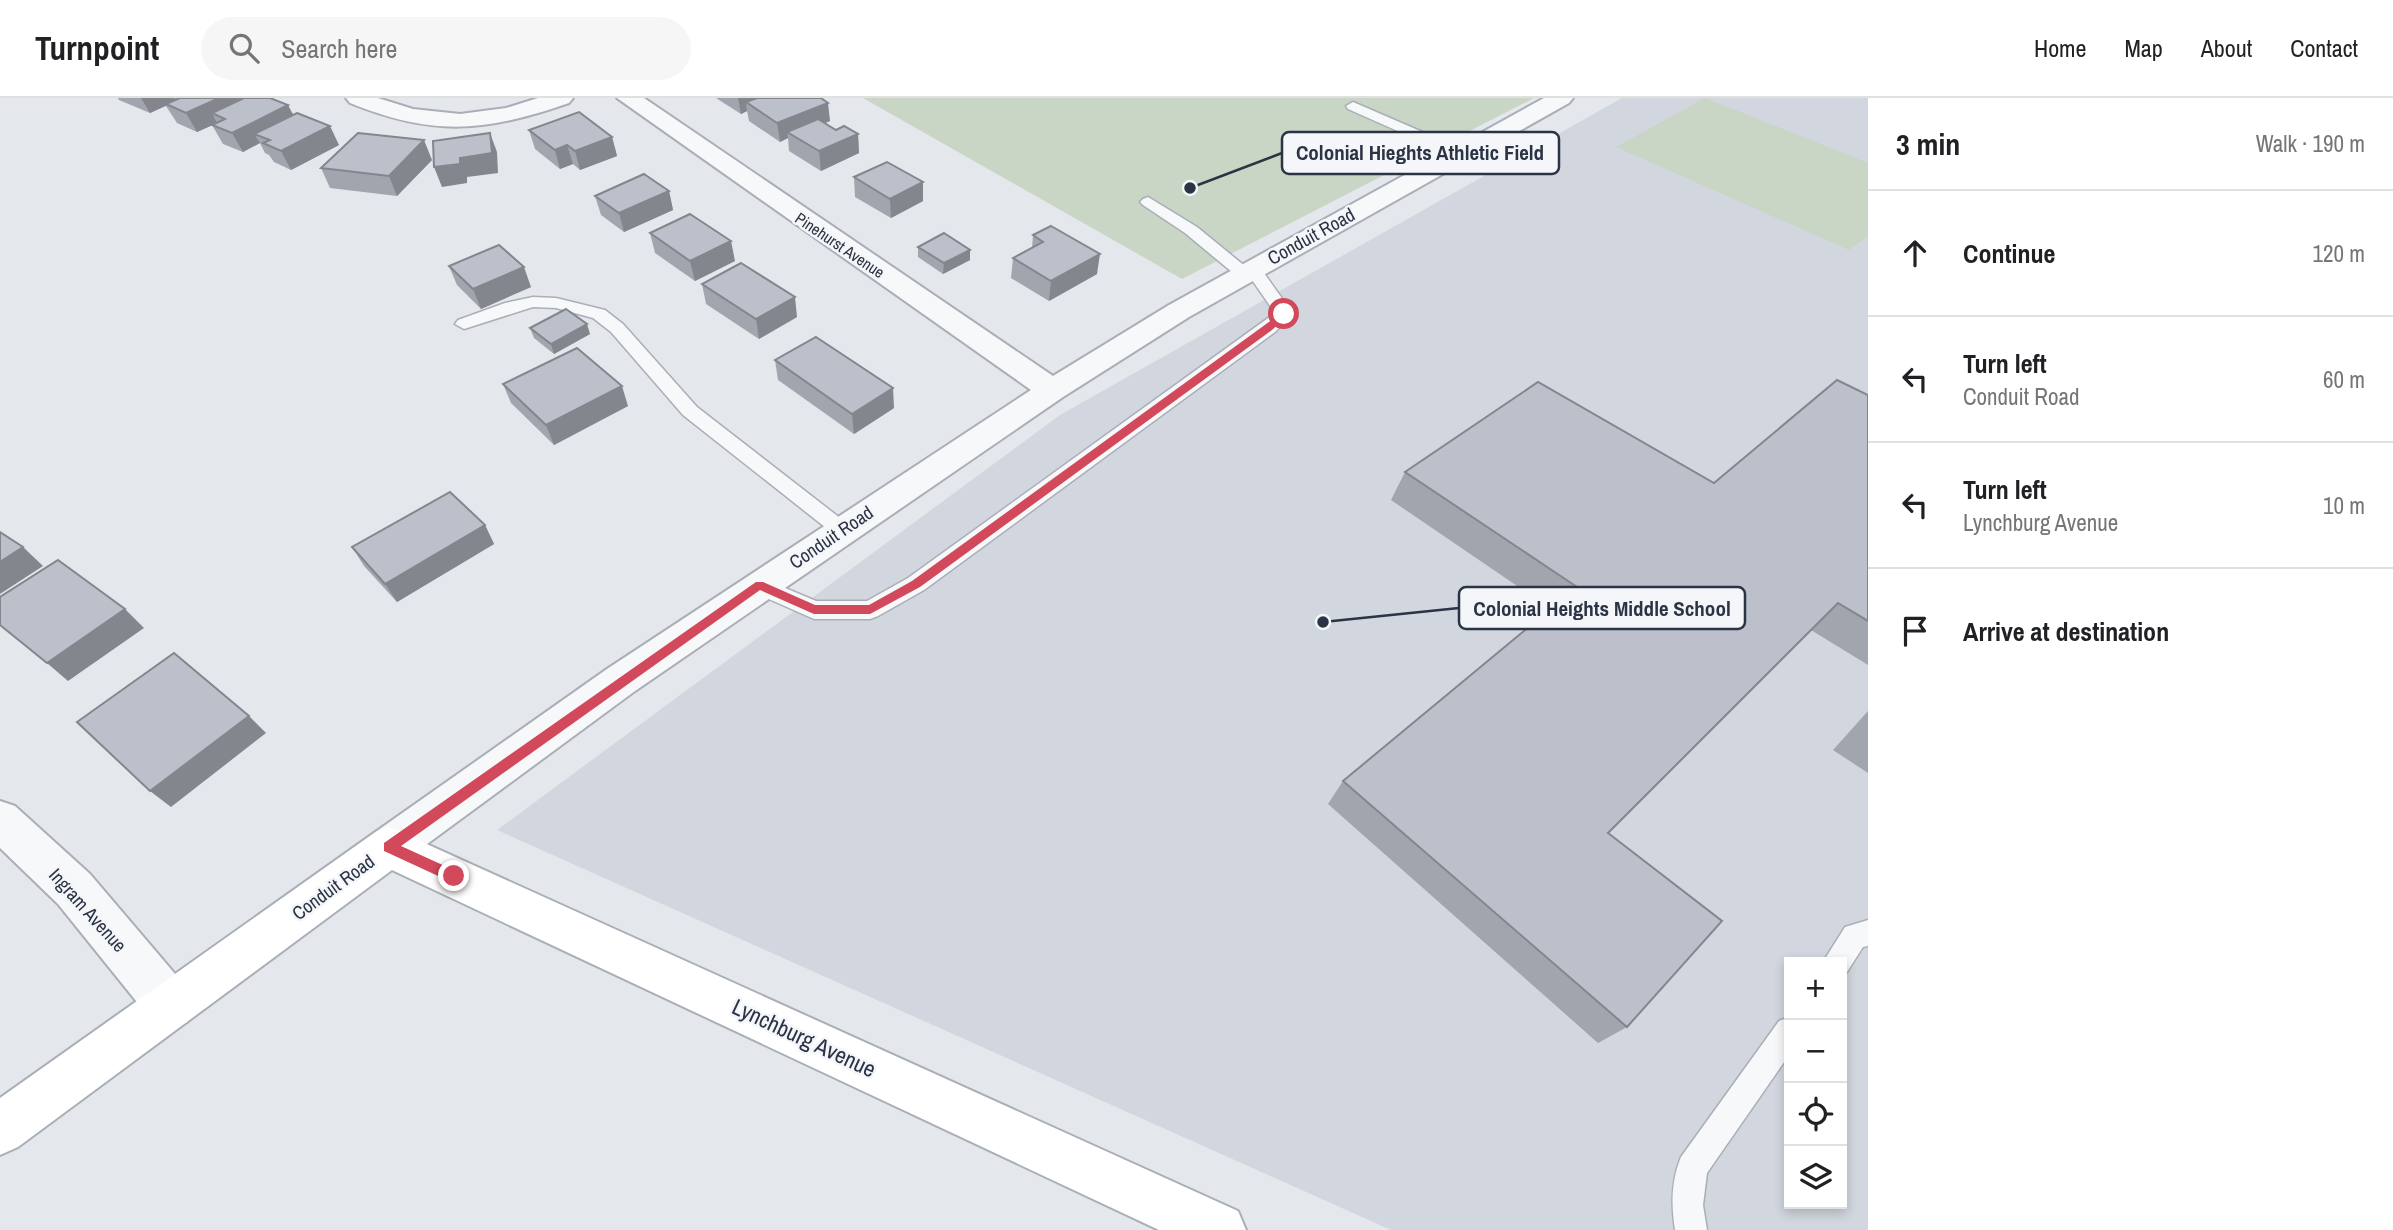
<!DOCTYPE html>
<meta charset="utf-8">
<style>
body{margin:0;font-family:"Archivo Narrow",sans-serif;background:#f6f6f6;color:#202124}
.controls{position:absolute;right:21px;bottom:21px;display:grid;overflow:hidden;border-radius:0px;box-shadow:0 4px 10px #0003}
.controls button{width:63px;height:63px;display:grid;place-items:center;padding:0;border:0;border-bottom:2px solid #e0e0e0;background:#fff;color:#202124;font:35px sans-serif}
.stop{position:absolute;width:21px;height:21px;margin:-16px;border:5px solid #d1495b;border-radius:50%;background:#fff}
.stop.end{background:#d1495b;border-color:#fff;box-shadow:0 2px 7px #0008}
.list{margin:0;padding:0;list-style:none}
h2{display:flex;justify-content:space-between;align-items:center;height:91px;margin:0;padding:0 28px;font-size:30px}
h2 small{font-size:23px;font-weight:400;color:#757577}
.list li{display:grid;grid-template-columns:46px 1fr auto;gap:21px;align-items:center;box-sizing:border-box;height:126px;padding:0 28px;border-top:2px solid #e0e0e0}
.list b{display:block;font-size:26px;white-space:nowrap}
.list p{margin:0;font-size:23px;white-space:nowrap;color:#757577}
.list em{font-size:23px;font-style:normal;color:#757577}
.icon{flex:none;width:38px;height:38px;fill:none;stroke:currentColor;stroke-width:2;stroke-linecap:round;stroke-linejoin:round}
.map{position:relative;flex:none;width:1868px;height:1132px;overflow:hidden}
header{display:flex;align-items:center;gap:42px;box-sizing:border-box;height:98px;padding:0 35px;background:#fff;border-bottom:2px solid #e0e0e0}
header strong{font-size:33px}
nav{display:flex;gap:38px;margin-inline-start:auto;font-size:24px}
.search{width:490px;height:63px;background:#f6f6f6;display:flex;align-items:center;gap:18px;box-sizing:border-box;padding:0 24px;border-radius:38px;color:#757577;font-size:26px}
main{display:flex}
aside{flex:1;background:#fff}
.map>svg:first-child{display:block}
.built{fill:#d2d6de;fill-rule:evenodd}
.green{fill:#c9d6c5}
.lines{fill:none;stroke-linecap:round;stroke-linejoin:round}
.lane-casing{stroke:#a9aeb7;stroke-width:3}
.street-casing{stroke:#a9aeb7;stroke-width:4}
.secondary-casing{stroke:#a9aeb7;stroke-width:4}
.lane{fill:#f7f8fa;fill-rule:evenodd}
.street{fill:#f7f8fa;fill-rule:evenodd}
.secondary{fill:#fff;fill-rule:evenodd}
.wall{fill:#a1a5ae}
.shaded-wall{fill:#83868d}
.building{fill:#bbc0ca;stroke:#83868d;stroke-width:2}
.route{fill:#d1495b}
.labels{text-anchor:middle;stroke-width:5;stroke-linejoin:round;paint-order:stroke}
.far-street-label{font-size:16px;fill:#2b3445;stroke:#f4f6f9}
.street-label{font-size:19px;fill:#2b3445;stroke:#f4f6f9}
.near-street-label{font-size:23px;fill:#2b3445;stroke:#f4f6f9}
.leader{fill:none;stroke:#2b3445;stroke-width:2.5}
.callout-dot{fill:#2b3445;stroke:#f4f6f9;stroke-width:2.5}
.callout{fill:#f4f6f9;stroke:#2b3445;stroke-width:2.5}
.callout-label{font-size:21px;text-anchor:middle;font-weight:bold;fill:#2b3445}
</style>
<header>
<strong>Turnpoint</strong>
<div class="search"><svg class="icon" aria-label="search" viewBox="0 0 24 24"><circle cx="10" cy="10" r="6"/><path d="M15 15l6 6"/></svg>Search here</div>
<nav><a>Home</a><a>Map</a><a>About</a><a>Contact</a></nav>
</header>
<main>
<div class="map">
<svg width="1868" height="1132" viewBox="0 0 1868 1132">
<rect width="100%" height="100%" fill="#e4e7ec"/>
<path class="built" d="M 1622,0 L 1868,0 L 1868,1132 L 1391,1132 L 497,732 L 1060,317 ZM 1789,864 L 1842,864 L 1842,1106 L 1789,1106 Z"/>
<g class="green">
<polygon points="863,0 1534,0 1182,181"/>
<polygon points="1705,0 1868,65 1868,138 1849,152 1616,49"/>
</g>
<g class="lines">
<defs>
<g id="lane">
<polygon points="1353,4 1464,52 1466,55 1464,58 1454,58 1348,11 1346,8"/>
<polygon points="1148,99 1197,129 1246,169 1253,166 1259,168 1293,216 1275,234 924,492 878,518 870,521 814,521 751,493 748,487 751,481 759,479 816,503 867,503 908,480 1275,215 1250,179 1238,179 1185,135 1143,107 1140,104 1143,101"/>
<polygon points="533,199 556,200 605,212 623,226 697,309 849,427 852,432 849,437 842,440 835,437 683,317 611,234 593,220 556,210 533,209 464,231 455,226 458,222 505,205"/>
<polygon points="1868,822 1868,848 1863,849 1847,874 1842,876 1842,864 1823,864 1845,829"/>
<path d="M 1789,919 L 1789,957 L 1707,1075 L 1703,1107 L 1707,1132 L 1675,1132 C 1671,1107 1671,1083 1681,1059 L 1779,923 Z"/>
</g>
<g id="street">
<path d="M 346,0 L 378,0 L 413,11 L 460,16 L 506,10 L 538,0 L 573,0 L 569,5 C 485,34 434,39 350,5 Z"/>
<polygon points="617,0 644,0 1053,278 1169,207 1544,0 1573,0 1569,5 1189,219 1063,299 635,593 404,763 389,769 374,763 367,749 374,735 607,571 1031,292"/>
<polygon points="0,703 15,708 90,776 187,890 194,907 187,924 170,931 153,924 58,806 0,750"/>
</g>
<polygon id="secondary" points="389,729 1238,1113 1246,1132 1159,1132 392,772 18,1049 0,1057 0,1000 374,735"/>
</defs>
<use href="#lane" class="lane-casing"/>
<use href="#street" class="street-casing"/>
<use href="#secondary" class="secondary-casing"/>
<use href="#lane" class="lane"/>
<use href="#street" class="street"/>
<use href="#secondary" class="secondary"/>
</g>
<g class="wall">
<polygon points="118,0 270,0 339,47 291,72 274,64 269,57 265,55 260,45 243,54 223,46 212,27 217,25 197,34 177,25 166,8 150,15 119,2"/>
<polygon points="716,0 821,0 830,23 825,25 836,32 858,36 859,55 821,73 789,53 788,40 780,44 749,23 747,13 741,16"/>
<polygon points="529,32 612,39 617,58 580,72 573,66 560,71 535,51"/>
<polygon points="432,62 397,98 330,90 321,70"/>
<polygon points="854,79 923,103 891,120 855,99"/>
<polygon points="669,93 673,112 624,134 601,117 595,98"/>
<polygon points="650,135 735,163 695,183 655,155"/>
<polygon points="1033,137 1097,176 1049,203 1011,180 1013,160 1032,150"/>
<polygon points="918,149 970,162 943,176 918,159"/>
<polygon points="449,168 531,189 481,211 457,187"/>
<polygon points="702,186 797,219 759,241 706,206"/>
<polygon points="530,230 590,236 554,256 534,240"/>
<polygon points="775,262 894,310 854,336 778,282"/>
<polygon points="503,286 628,308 554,347 511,305"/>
<polygon points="1868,297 1868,567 1811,532 1608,735 1627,929 1598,945 1328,706 1343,683 1551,511 1391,402 1405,374 1714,385"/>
<polygon points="485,427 494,446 397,504 364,468 352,449"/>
<polygon points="1868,613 1868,675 1833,652"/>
</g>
<g class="shaded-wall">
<polygon points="141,0 174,0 176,3 150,15"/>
<polygon points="219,0 253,0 212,15 217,25 197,34 186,15"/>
<polygon points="738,0 780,0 746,4 747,13 741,16"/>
<polygon points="828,5 830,23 794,38 787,34 788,40 780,44 777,25"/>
<polygon points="288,7 298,26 254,36 260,45 243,54 232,35"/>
<polygon points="330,28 339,47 291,72 281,53"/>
<polygon points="490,35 497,54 498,75 467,79 467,85 442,89 434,69 460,60"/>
<polygon points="858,36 859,55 821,73 819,53"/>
<polygon points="612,39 617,58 580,72 575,53"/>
<polygon points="424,42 432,62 397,98 389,78"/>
<polygon points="567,47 573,66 560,71 555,52"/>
<polygon points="923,84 923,103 891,120 890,101"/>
<polygon points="669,93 673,112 624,134 619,115"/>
<polygon points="731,143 735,163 695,183 690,163"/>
<polygon points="970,152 970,162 943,176 944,165"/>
<polygon points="1100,156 1097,176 1049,203 1051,183"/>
<polygon points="524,169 531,189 481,211 473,191"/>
<polygon points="795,199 797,219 759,241 756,221"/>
<polygon points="587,226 590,236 554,256 551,246"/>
<polygon points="622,288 628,308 554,347 546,327"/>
<polygon points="893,290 894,310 854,336 852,316"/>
<polygon points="485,427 494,446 397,504 385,486"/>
<polygon points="23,449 43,468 0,496 0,464"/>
<polygon points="125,511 144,530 68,583 47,565"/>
<polygon points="249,618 266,635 171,709 150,693"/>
</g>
<g class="building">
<polygon points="180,0 219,0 186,15 166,6"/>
<polygon points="244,0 270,0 288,7 232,35 212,27 225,21 212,15"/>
<polygon points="757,0 821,0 828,5 777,25 746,4"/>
<polygon points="579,14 612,39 575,53 567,47 555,52 529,32"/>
<polygon points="297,15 330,28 281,53 263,45 270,42 254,36"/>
<polygon points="818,21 836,32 844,28 858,36 819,53 787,34"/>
<polygon points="358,35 424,42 389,78 321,70"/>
<polygon points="490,35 492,55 460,60 460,66 434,69 433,43"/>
<polygon points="887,64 923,84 890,101 854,79"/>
<polygon points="644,76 669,93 619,115 595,98"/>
<polygon points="690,116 731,143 690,163 650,135"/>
<polygon points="1051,128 1100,156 1051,183 1013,160 1043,144 1033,137"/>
<polygon points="944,135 970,152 944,165 918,149"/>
<polygon points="499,147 524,169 473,191 449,168"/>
<polygon points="741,165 795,199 756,221 702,186"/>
<polygon points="566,211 587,226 551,246 530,230"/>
<polygon points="816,239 893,290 852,316 775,262"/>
<polygon points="577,250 622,288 546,327 503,286"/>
<polygon points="1837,282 1868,297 1868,523 1838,505 1608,735 1722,823 1627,929 1343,683 1577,489 1405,374 1538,284 1714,385"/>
<polygon points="450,394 485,427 385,486 352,449"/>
<polygon points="0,434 23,449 0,464"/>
<polygon points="58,462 125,511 47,565 0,527 0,499"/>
<polygon points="174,555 249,618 150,693 77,624"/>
</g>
<polygon class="route" points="1284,213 1289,216 1272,232 920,489 870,516 814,516 760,492 401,748 458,774 458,783 449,783 384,753 384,745 756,484 763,484 815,507 869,507 912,483"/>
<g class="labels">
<g class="far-street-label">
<text transform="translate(840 147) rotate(34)" y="6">Pinehurst Avenue</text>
</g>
<g class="street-label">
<text transform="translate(1311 138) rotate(-29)" y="7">Conduit Road</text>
<text transform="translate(831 439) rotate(-34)" y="7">Conduit Road</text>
<text transform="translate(333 789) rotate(-36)" y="7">Conduit Road</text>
<text transform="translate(88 812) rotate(48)" y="7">Ingram Avenue</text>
</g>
<g class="near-street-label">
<text transform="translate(804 940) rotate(25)" y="8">Lynchburg Avenue</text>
</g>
</g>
<path class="leader" d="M1190 90L1282 55M1323 524L1459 510"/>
<g class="callout-dot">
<circle cx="1190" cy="90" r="7"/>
<circle cx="1323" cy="524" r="7"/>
</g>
<g class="callout">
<rect x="1282" y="34" width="277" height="42" rx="7"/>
<rect x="1459" y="489" width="286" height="42" rx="7"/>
</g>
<g class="callout-label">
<text x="1420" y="62">Colonial Hieghts Athletic Field</text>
<text x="1602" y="518">Colonial Heights Middle School</text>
</g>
</svg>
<div class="controls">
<button>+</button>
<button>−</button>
<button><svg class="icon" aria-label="locate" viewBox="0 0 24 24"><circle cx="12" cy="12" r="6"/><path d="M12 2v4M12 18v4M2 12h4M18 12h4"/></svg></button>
<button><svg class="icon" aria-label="layers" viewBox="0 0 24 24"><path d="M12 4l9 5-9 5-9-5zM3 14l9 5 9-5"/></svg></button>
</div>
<div class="stop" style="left:1284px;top:216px"></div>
<div class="stop end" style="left:454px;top:778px"></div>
</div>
<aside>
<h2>3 min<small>Walk · 190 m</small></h2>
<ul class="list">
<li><svg class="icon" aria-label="ahead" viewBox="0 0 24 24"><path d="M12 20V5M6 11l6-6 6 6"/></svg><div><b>Continue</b></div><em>120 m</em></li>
<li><svg class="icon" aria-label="left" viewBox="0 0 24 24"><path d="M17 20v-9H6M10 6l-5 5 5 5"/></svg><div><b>Turn left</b><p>Conduit Road</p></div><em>60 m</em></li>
<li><svg class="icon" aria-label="left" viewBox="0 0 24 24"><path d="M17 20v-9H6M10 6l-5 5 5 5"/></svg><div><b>Turn left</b><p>Lynchburg Avenue</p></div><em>10 m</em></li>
<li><svg class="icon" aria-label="arrive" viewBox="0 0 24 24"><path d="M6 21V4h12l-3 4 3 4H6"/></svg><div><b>Arrive at destination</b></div></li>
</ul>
</aside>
</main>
